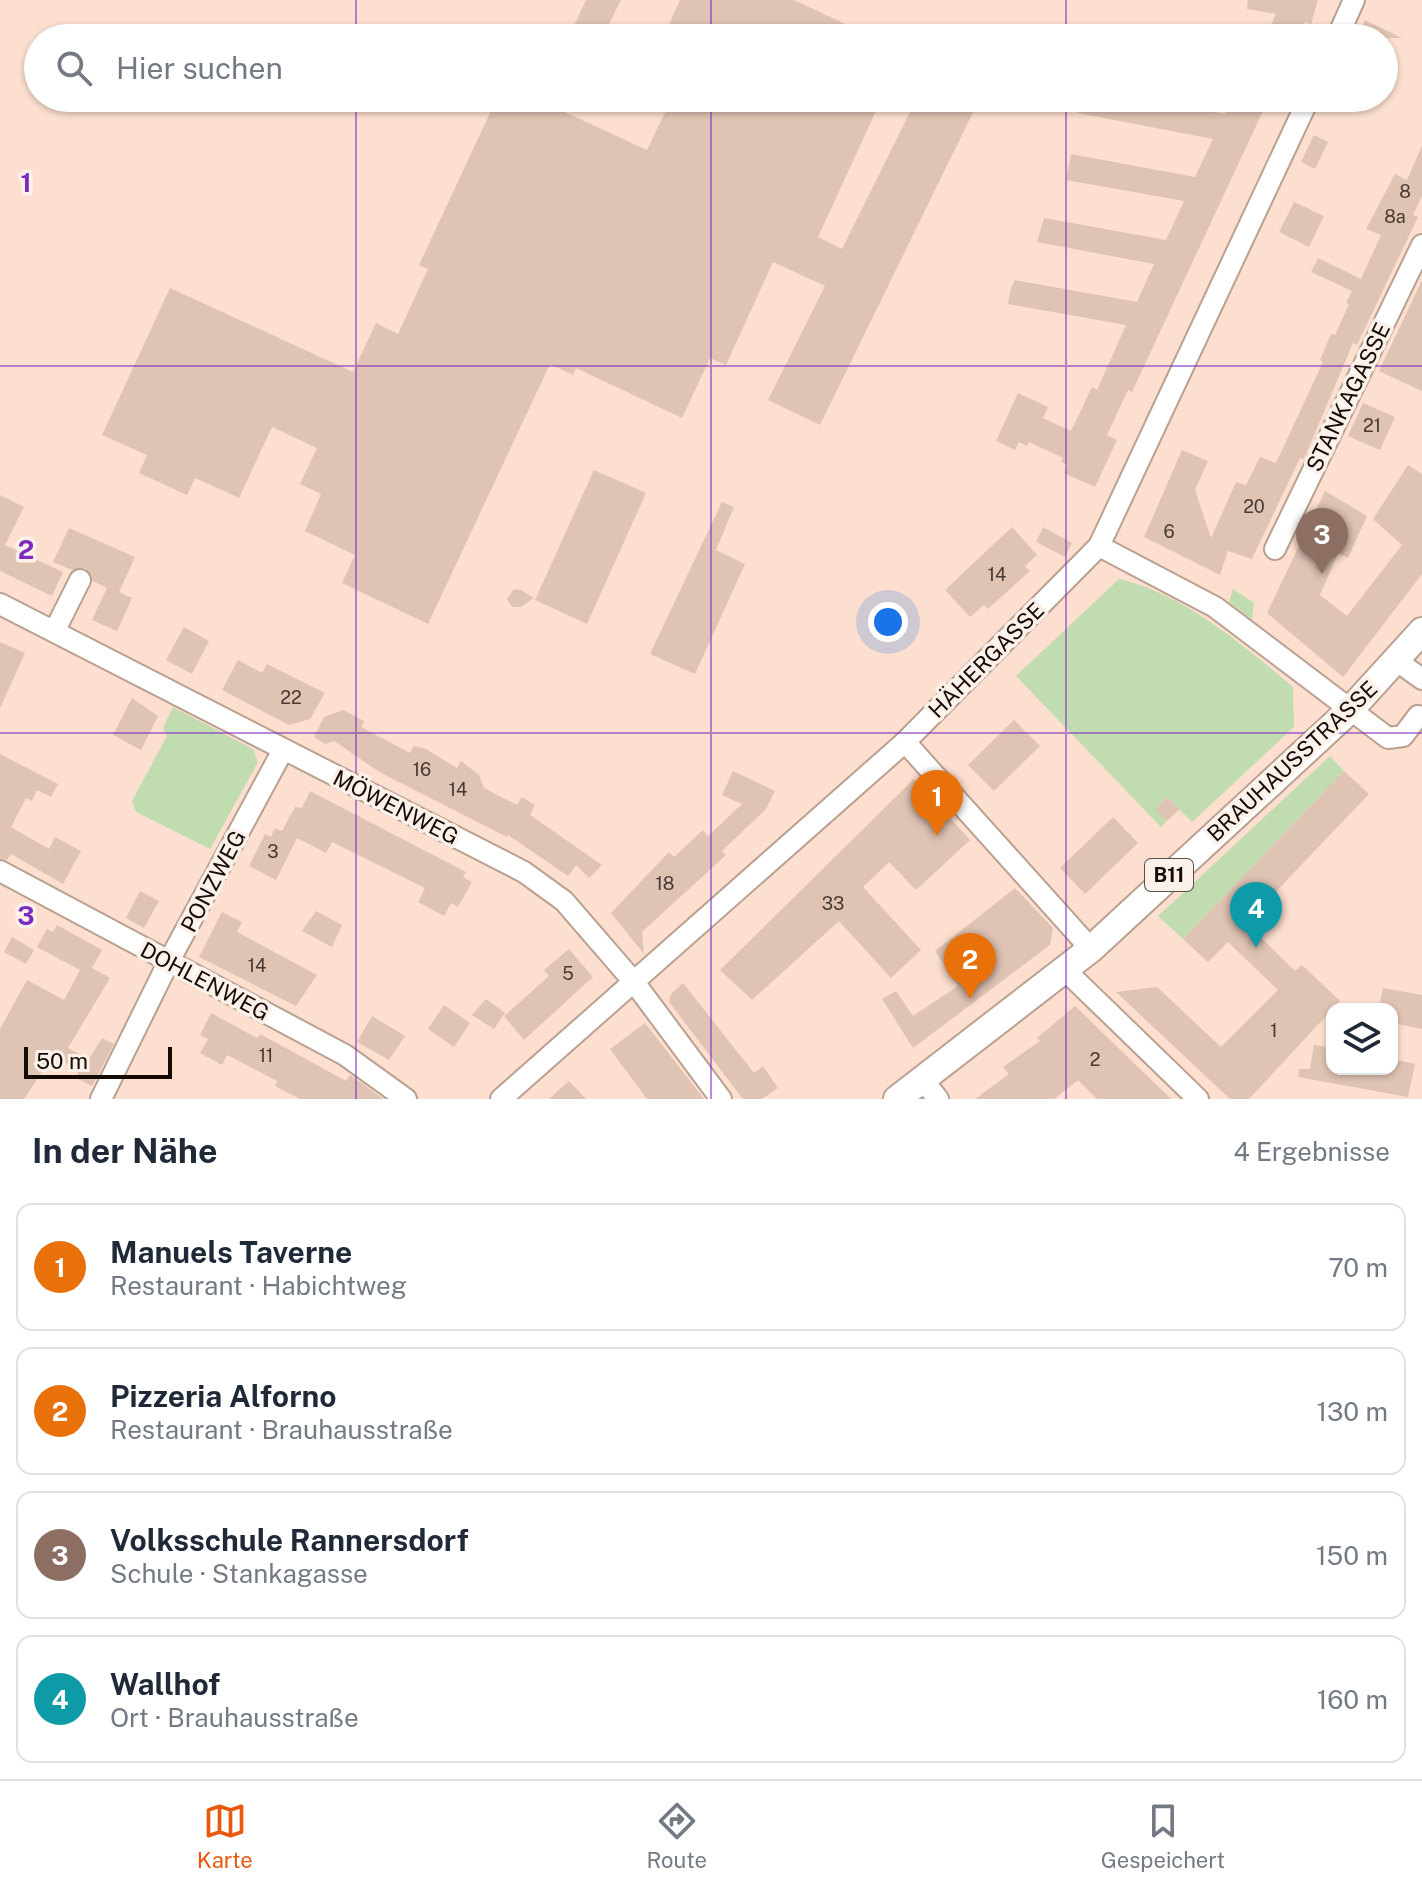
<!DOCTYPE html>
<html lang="de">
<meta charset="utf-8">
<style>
body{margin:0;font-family:"Public Sans",sans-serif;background:#f6f6f7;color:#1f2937}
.controls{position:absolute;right:24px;bottom:24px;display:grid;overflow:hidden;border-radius:16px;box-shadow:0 2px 6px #0004}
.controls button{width:72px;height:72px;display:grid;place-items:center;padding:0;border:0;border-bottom:2px solid #e0e1e3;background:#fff;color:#1f2937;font:40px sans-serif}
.scale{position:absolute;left:24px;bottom:20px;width:148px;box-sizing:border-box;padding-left:8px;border:4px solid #140b06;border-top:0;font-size:22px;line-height:28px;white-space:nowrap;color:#140b06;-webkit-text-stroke:6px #fcf1ea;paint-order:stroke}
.you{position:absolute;left:888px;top:622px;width:28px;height:28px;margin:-20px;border:6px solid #fff;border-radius:50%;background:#1a73e8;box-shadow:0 0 0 12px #1a73e833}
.badge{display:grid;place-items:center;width:52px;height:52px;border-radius:50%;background:#ea580c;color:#fff;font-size:26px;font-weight:700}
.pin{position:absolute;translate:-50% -66px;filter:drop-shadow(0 2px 4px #0008)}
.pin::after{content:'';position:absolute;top:42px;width:28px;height:24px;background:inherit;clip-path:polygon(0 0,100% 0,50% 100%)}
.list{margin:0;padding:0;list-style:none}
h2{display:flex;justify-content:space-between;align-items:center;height:104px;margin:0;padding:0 32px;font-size:34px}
h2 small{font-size:26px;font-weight:400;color:#747a83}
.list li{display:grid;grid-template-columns:52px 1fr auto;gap:24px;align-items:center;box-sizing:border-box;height:128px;margin:0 16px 16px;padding:0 16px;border:2px solid #e0e1e3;border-radius:16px}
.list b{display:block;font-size:30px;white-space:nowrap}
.list p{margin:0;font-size:26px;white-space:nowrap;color:#747a83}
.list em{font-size:26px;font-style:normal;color:#747a83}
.icon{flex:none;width:44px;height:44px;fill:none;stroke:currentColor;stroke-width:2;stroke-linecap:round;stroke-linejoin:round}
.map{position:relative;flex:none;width:1422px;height:1099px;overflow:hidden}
.search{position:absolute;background:#fff;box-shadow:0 2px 6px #0004;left:24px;right:24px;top:24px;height:88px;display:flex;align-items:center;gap:20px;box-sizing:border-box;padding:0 28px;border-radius:44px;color:#747a83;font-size:30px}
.sheet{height:680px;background:#fff}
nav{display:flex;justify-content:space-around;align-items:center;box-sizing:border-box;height:112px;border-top:2px solid #e0e1e3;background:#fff;font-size:22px;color:#747a83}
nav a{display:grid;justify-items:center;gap:4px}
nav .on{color:#ea580c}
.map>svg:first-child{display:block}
.green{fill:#c1dcb0}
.building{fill:#dfc3b3}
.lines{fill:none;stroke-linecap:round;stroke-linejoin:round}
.minor-casing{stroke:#baa090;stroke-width:24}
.major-casing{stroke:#baa090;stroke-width:30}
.minor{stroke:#fff;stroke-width:20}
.major{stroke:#fff;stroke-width:26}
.grid{fill:none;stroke:#7b2cbf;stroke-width:2;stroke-opacity:0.55}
.labels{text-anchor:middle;stroke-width:7;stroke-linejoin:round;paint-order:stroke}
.number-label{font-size:18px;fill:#473931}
.shield{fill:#fcf1ea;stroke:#5a504a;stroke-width:2}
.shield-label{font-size:20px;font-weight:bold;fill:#140b06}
.street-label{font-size:22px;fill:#140b06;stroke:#fcf1ea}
.grid-label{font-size:26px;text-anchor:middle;font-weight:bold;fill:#7b2cbf;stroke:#fcf1ea;stroke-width:7;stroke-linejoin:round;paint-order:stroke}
</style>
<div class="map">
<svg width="1422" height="1099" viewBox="0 0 1422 1099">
<rect width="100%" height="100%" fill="#fcdfcf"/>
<g class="green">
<path d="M 1119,579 C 1184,594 1243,645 1293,687 L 1294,727 L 1192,822 L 1167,797 L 1156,808 L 1167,821 L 1161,827 L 1016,676 Z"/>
<polygon points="1233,589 1254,603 1252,620 1229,602"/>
<polygon points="173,707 253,749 258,762 210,849 136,812 132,801 167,736 163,728"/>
<polygon points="1330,756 1344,771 1183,939 1158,916"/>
</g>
<g class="building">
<polygon points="586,0 621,0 602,38 574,26"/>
<polygon points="680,0 794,0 875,38 663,38"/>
<polygon points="1248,0 1318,0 1311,24 1305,22 1298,38 1265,38 1276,14 1247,9"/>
<polygon points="1365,20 1402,38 1357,38"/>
<polygon points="497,98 534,98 647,150 672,98 882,98 818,237 842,249 917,98 980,98 820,425 768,400 825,286 773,262 726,365 710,358 682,418 576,368 573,375 550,364 428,624 342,583 355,555 305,531 321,494 300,484 317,448 272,427 239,498 195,478 187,495 139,473 147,455 102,435 170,288 353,372 376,323 398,334 428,269 419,265"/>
<polygon points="1081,98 1136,98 1225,114 1232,98 1269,98 1132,392 1128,390 1107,435 1117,440 1095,487 1064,473 1068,465 1061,462 1063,458 1029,442 1027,446 1019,442 1015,450 996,441 1018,393 1048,407 1043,418 1071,431 1092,387 1097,390 1126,325 1008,304 1011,288 1015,280 1137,302 1154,264 1037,242 1044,218 1166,240 1184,201 1066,180 1071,154 1195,177 1213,139 1078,113"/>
<polygon points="1314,135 1328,142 1315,169 1301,162"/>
<polygon points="1422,146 1422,196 1413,215 1418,217 1357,345 1353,343 1304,459 1300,458 1252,559 1228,551 1220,575 1144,537 1182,450 1208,461 1195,490 1211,538 1236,482 1246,485 1260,457 1276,463 1323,362 1320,360 1331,334 1335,335 1349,304 1346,303 1352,291 1311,272 1318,258 1361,279 1381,235 1366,229 1395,174 1407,180"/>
<polygon points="1294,202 1324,216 1309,247 1279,232"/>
<polygon points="1422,280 1422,391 1379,371"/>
<polygon points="1363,403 1395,417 1380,450 1348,436"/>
<polygon points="1408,465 1422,474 1422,574 1343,677 1267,613 1325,491 1367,516 1348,558 1338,553 1320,595 1347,616 1402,545 1373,519"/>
<polygon points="594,470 646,493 587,624 535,600"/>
<polygon points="0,495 24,507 5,545 63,572 52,596 0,571"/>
<polygon points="722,502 734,507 716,550 745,564 695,674 650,654"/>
<polygon points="1012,527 1037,555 1025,566 1030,571 988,609 984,605 970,617 945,590"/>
<polygon points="1043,527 1072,543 1065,557 1036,542"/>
<polygon points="69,528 135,557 119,592 132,598 117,631 92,620 107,588 93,581 85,568 72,570 53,562"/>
<polygon points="514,589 521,590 534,598 521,607 512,607 507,599"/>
<polygon points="184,627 209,641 192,674 166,660"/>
<polygon points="0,642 25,653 0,708"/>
<polygon points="238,660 262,673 267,664 325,693 310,719 289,725 222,690"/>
<polygon points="132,698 158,716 141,750 113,735"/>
<polygon points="343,710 364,721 361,727 410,753 414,746 426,749 457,768 461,761 479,775 484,788 517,805 522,797 535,805 530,815 602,865 589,878 576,865 568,876 508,835 507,837 381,773 334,741 325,744 314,737 324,717"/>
<polygon points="1014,720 1040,746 994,791 968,765"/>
<polygon points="0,754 58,784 51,797 37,790 32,801 26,798 11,827 49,849 55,837 81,851 63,884 11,854 7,860 0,858"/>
<polygon points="733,771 775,791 766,809 722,851 726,855 642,932 644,954 611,913 669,852 674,857 703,830 708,836 742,804 722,795"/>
<polygon points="1344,771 1369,794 1246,923 1295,971 1302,965 1340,1001 1249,1099 1230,1099 1116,992 1157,987 1221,1047 1278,990 1228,942 1208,962 1183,939"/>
<polygon points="914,779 970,840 916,890 889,862 863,887 921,950 891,978 839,921 752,1000 720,970"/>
<polygon points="310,791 466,872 463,877 472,882 458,907 451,903 444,916 418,902 425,888 332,842 326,853 297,838 276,880 249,866 265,834 271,837 275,828 282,831 295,807 302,808"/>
<polygon points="1167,797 1180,809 1167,821 1155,809"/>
<polygon points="1113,817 1138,843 1085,894 1060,868"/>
<polygon points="1015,888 1053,928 1050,945 913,1048 882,999 896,991 913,1016 958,986 935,951"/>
<polygon points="140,891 159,901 144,928 126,918"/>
<polygon points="316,911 342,925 332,947 302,931"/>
<polygon points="222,912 242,922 237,932 317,975 296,1006 199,957"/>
<polygon points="57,925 102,950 92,968 110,978 68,1048 89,1059 102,1038 114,1044 92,1086 78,1079 78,1070 53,1055 24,1099 0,1099 0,1029 27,980 64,1000 80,970 37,947 47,929 53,932"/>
<polygon points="12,937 34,950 26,964 4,952"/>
<polygon points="569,949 593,977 524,1040 504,1016 549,976 544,970"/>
<polygon points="683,983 754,1073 763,1066 778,1088 762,1099 743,1099 669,1002 671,994"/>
<polygon points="1383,988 1422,995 1422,1029 1392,1023 1392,1009 1379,1009"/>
<polygon points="486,999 505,1013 494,1029 472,1015"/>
<polygon points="444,1005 470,1023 454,1047 428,1029"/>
<polygon points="1075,1006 1171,1099 1097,1099 1078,1080 1054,1099 975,1099 1009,1074 1003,1067 1040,1041 1037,1038"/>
<polygon points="211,1013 257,1038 260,1034 346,1081 350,1075 384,1099 300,1099 275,1086 277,1081 227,1055 222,1065 200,1053 208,1039 200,1035"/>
<polygon points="372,1016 405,1036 389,1060 357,1042"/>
<polygon points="645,1023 704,1099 647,1099 610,1049"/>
<polygon points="1314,1045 1332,1048 1332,1069 1392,1069 1392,1059 1415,1064 1408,1097 1298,1077 1299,1069 1310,1069"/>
<polygon points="569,1081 586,1099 549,1099"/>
</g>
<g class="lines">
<defs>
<g id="minor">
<polyline points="1337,38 1354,0"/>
<polyline points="1099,546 1215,607 1388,738 1403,736 1418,716"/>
<polyline points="1275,549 1422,245"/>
<polyline points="0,604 524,872 564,901 634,982 721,1099"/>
<polyline points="55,630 80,580"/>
<polyline points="1397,661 1422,679"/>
<polyline points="905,742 1091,949"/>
<polyline points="0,871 345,1055 406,1099"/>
<polyline points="1065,970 1198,1099"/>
<polyline points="923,1080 938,1099"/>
<polyline points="101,1099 169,961 283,750"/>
<polyline points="501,1099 905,742 1099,546 1309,98"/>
</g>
<polyline id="major" points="897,1099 1091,949 1351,709 1422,631"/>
</defs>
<use href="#minor" class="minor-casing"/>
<use href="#major" class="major-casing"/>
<use href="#minor" class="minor"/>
<use href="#major" class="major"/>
</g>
<path class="grid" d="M 356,0 L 356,38M 711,0 L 711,38M 1066,0 L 1066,38M 356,98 L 356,1099M 711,98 L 711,1099M 1066,98 L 1066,1099M 0,366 L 1422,366M 0,733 L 1422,733"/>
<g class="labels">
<g class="number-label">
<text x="1405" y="198">8</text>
<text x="1395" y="223">8a</text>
<text x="1372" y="432">21</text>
<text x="1254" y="513">20</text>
<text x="1169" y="538">6</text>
<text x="997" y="581">14</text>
<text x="291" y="704">22</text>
<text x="422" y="776">16</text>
<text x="458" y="796">14</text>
<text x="273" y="858">3</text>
<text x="665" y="890">18</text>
<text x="833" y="910">33</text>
<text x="257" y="972">14</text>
<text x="568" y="980">5</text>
<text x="1274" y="1037">1</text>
<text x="266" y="1062">11</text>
<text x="1095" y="1066">2</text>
</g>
<rect class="shield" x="1145" y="859" width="48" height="32" rx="6"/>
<g class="shield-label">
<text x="1169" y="882">B11</text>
</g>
<g class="street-label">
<text transform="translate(1348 397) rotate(-64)" y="8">STANKAGASSE</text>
<text transform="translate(986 660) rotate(-45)" y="8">HÄHERGASSE</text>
<text transform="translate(1292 761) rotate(-43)" y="8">BRAUHAUSSTRASSE</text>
<text transform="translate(396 807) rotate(27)" y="8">MÖWENWEG</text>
<text transform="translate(213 881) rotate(-62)" y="8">PONZWEG</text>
<text transform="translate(205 981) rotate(28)" y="8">DOHLENWEG</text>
</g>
</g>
<g class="grid-label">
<text x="26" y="192">1</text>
<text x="26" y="559">2</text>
<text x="26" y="925">3</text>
</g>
</svg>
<div class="controls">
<button><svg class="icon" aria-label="layers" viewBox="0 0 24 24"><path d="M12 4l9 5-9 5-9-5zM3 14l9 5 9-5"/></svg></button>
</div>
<div class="scale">50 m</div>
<div class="you"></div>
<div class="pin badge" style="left:937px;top:836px;background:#e8710a">1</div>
<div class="pin badge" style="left:970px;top:999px;background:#e8710a">2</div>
<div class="pin badge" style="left:1322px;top:574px;background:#8d6e63">3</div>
<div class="pin badge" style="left:1256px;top:948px;background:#0f9aa8">4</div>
<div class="search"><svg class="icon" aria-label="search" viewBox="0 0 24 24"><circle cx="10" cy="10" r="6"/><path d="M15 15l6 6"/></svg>Hier suchen</div>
</div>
<section class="sheet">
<h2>In der Nähe<small>4 Ergebnisse</small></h2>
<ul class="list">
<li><span class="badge" style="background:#e8710a">1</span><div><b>Manuels Taverne</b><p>Restaurant · Habichtweg</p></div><em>70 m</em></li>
<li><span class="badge" style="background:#e8710a">2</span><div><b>Pizzeria Alforno</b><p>Restaurant · Brauhausstraße</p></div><em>130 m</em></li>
<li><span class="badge" style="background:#8d6e63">3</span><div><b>Volksschule Rannersdorf</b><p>Schule · Stankagasse</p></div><em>150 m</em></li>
<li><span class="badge" style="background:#0f9aa8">4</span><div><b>Wallhof</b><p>Ort · Brauhausstraße</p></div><em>160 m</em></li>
</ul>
</section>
<nav>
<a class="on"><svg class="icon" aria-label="map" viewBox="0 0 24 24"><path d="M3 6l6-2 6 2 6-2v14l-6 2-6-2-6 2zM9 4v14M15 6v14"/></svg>Karte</a>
<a><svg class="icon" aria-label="directions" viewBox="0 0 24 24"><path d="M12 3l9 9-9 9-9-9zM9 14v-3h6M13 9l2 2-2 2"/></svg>Route</a>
<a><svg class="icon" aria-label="saved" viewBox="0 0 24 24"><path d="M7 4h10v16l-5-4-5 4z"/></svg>Gespeichert</a>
</nav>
